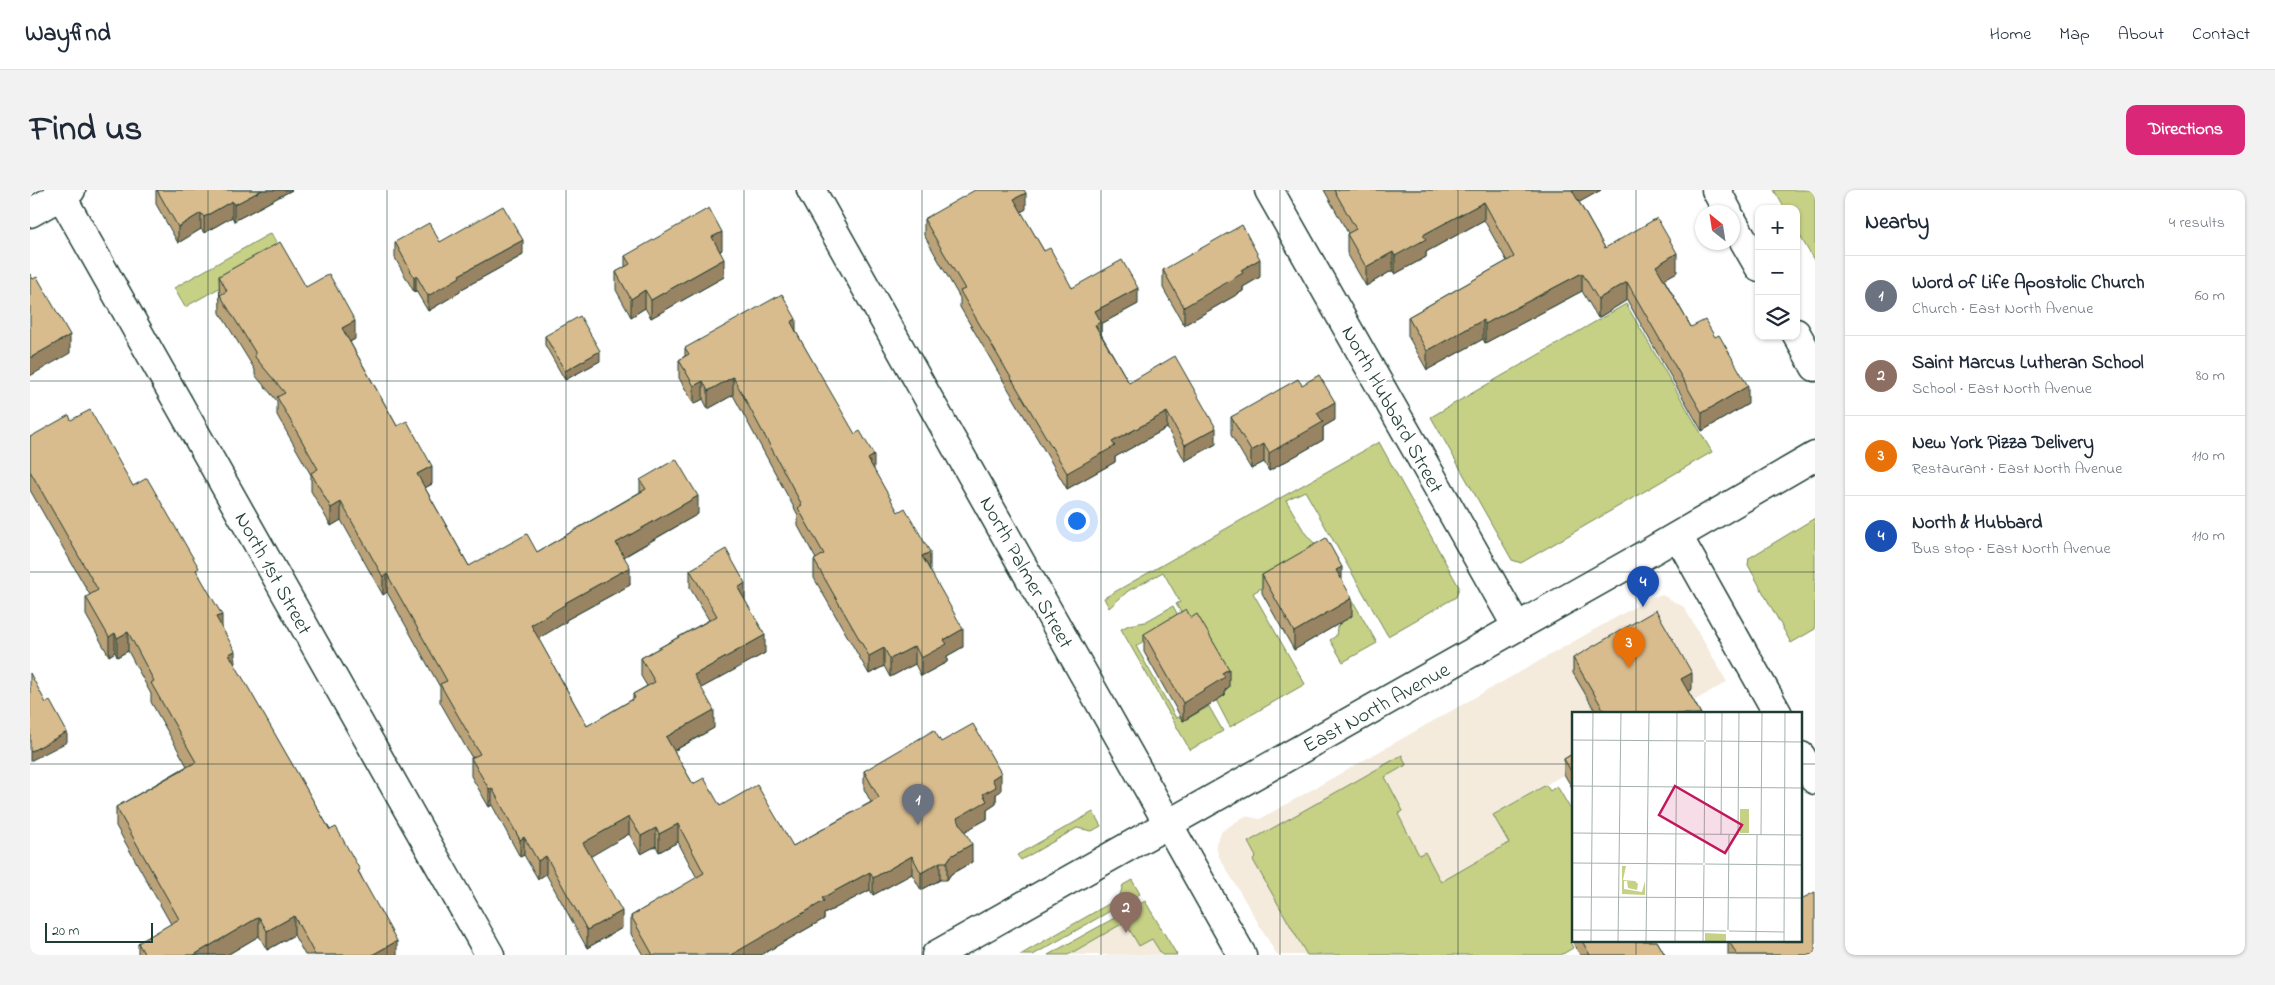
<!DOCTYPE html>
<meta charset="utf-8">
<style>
body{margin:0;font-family:"Indie Flower",sans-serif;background:#f2f2f3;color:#1f2937}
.controls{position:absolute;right:15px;top:15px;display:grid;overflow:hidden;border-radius:10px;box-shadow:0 1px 4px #0004}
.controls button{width:45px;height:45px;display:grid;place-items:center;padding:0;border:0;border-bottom:1px solid #e0e1e3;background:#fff;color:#1f2937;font:25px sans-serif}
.compass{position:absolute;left:1665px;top:15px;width:45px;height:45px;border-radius:50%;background:#fff;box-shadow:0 1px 4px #0004;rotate:330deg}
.scale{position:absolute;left:15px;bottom:12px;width:108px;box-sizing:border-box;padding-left:5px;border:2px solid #1f3d34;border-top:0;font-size:14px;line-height:18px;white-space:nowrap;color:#1f3d34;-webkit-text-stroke:4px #fff;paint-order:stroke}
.you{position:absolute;left:1046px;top:330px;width:18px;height:18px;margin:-12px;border:4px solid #fff;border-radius:50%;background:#1a73e8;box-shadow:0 0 0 8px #1a73e833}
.badge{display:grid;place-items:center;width:32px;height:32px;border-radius:50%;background:#db2777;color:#fff;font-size:16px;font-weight:700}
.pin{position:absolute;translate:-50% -41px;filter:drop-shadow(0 1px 2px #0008)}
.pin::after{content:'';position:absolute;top:26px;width:18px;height:15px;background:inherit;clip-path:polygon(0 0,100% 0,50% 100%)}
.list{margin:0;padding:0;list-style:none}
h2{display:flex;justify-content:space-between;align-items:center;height:65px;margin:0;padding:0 20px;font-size:21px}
h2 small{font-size:16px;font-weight:400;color:#747a83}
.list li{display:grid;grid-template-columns:32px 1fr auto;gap:15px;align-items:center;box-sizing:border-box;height:80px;padding:0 20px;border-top:1px solid #e0e1e3}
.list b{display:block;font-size:19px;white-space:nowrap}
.list p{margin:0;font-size:16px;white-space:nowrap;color:#747a83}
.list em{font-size:16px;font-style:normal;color:#747a83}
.icon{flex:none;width:28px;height:28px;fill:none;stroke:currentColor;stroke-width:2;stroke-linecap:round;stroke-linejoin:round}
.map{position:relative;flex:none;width:1785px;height:765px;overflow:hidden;border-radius:10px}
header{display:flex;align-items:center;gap:30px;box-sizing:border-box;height:70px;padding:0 25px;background:#fff;border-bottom:1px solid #e0e1e3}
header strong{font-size:24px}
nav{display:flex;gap:28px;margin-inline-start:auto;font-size:18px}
.intro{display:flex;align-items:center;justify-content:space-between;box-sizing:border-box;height:120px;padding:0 30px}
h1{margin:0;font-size:35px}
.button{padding:12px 22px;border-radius:10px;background:#db2777;color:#fff;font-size:18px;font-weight:700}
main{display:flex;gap:30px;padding:0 30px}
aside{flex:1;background:#fff;border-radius:10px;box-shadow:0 1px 4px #0004}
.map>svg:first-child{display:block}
.built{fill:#f4ebdd}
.green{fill:#c6d185;stroke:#72875c}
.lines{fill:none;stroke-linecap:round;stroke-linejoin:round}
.minor-casing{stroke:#1f3d34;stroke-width:31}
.secondary-casing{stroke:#1f3d34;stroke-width:31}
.minor{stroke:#fff;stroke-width:28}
.secondary{stroke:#fff;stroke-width:28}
.wall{fill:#bba279;stroke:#1f3d34}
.shaded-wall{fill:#988463;stroke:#1f3d34}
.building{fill:#d9bc8d;stroke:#1f3d34}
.grid{fill:none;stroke:#1f3d34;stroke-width:1;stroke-opacity:0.55}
.labels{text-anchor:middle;stroke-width:4.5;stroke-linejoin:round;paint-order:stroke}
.street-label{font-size:21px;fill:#1f3d34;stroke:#fff}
.inset-road{fill:none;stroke:#a5b1ae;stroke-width:1}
.view{fill:#c2185b;fill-opacity:0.15;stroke:#c2185b;stroke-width:2.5}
.inset-edge{fill:none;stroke:#1f3d34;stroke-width:2.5}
</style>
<header>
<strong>Wayfind</strong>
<nav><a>Home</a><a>Map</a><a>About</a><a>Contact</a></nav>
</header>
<div class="intro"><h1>Find us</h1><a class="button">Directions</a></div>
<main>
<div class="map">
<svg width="1785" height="765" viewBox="0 0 1785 765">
<rect width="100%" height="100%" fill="#fff"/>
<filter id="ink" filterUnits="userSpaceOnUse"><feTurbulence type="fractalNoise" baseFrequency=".02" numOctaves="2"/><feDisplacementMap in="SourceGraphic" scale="10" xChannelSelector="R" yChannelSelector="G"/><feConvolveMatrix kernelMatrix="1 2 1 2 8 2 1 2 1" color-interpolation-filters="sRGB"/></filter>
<g filter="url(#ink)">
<g class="built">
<polygon points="1632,405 1654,417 1697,492 1641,524 1544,524 1544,579 1467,622 1487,658 1298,765 1247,765 1188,665 1186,653 1192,641 1215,626 1230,629 1622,407"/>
<polygon points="1115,711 1147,765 1018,765 1096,721"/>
</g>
<g class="green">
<polygon points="1744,0 1785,0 1785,72 1766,39 1766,19 1755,19"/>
<polygon points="241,43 252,63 155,117 144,98"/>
<polygon points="1596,114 1682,262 1491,373 1482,370 1401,227"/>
<polygon points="1349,252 1429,397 1426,407 1358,446 1275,301 1256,310 1275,343 1292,362 1223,403 1275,494 1200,537 1186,510 1162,441 1146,414 1150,412 1133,382 1098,401 1079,418 1074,408"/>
<polygon points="1785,328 1785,439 1761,453 1718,375 1719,368"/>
<polygon points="1313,394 1347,453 1313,472 1300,450 1306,446 1307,437 1311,433"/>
<polygon points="1143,416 1155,438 1122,446 1106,456 1146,528 1150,527 1153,531 1178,517 1178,515 1193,541 1160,560 1091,439 1099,435 1115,432"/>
<polygon points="1372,565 1376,575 1355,587 1373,621 1368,624 1389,665 1395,662 1411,692 1479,653 1463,625 1516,595 1520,601 1527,596 1541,620 1544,618 1544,750 1540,752 1543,758 1531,765 1277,765 1223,670 1226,667 1218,652"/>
<polygon points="1063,622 1071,636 1062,641 1047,638 991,670 987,665"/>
<polygon points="1102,690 1110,704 1003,765 990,765 1089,708 1093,695"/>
<polygon points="1115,711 1147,765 1132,765 1122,749 1109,756 1095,732 1038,765 1018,765"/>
</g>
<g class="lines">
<defs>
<g id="minor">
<polyline points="28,0 460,765"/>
<polyline points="781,0 1212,765"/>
<polyline points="1239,0 1487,437"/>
<polyline points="1686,0 1698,22"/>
<polyline points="0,23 41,0"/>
<polyline points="1702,30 1729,77"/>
<polyline points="1766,143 1785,177"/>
<polyline points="1648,346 1748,524"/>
<polyline points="1771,566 1785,590"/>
</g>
<polyline id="secondary" points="906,765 1611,367 1785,266"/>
</defs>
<use href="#minor" class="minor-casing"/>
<use href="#secondary" class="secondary-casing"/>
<use href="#minor" class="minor"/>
<use href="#secondary" class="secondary"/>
</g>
<g class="wall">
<polygon points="126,0 262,0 204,31 202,27 174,43 171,39 148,53 126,14"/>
<polygon points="1294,0 1571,0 1549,12 1575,58 1647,82 1634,89 1661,137 1718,214 1672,241 1597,110 1568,128 1552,101 1455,153 1453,149 1397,180 1378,146 1378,127 1477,71 1454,30 1396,62 1396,67 1365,84 1363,80 1336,96 1317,63 1317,44 1318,43"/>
<polygon points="996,19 991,22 1014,61 1042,98 1108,114 1071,134 1071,144 1099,193 1186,254 1155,271 1137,238 1085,267 1085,272 1037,299 930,117 930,108 894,45 894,29"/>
<polygon points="365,52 410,52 493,65 430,100 430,102 398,121 386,101 384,102 365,68"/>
<polygon points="692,60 690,61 694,87 621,128 615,118 601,127 586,100 586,82 595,77 595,66"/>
<polygon points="1133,80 1230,87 1213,97 1213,101 1154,135 1133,98"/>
<polygon points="189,86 276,97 325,149 320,152 367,236 402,294 395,298 439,376 507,362 610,302 610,290 668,324 594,367 600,395 536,430 536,432 508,448 557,536 603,509 603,504 617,496 611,486 611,468 679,430 660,398 660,380 715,411 735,463 671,498 684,538 644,561 663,594 690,616 763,656 841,612 834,599 834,581 911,552 971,601 966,604 966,614 957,620 957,629 935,641 942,672 921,684 917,690 910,690 891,700 882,684 843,705 840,700 794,724 794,729 731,765 613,765 601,744 601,726 667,688 648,652 629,662 626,656 611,664 599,644 560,666 592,738 557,758 516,684 508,689 494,665 490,667 462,615 459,617 441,586 441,568 442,568 410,512 410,497 357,402 353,405 311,330 301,336 281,301 281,285 247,225 247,211 225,185 225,180 190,123"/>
<polygon points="766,142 900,380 933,457 917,466 917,472 891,486 885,474 860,487 854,476 839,484 784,388 784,370 786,369 768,336 768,325 703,205 678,219 673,209 664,214 649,188 649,170 655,166 655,158"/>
<polygon points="515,146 570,171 535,190 515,155"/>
<polygon points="1272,195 1305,230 1293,237 1293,250 1239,281 1234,272 1221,279 1201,245 1201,227"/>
<polygon points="41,230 103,296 169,385 192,437 205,476 300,640 330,684 367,765 275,765 264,745 237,760 229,746 197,765 108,765 108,753 141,734 86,636 86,617 157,576 121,512 121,504 98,461 87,467 85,462 79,466 56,425 56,407 60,405 0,300 0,247"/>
<polygon points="1232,385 1322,426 1264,460 1232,403"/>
<polygon points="1114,444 1199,497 1195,500 1195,505 1153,531 1114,462"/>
<polygon points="1543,468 1662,499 1658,501 1671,524 1567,524 1543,483"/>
<polygon points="1544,563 1544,601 1534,584 1534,569"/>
<polygon points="1544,751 1627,751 1635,765 1550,765 1544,755"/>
<polygon points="1698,751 1771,751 1785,765 1698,765"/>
</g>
<g class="shaded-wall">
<polygon points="232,0 262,0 204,31 204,15"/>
<polygon points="1541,0 1571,0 1541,17"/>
<polygon points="996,3 996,19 984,26 984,9"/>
<polygon points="202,11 202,27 174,43 174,27"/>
<polygon points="1454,12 1454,30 1396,62 1396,67 1365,84 1365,66 1393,45"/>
<polygon points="171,23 171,39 148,53 148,37"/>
<polygon points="692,42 692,60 682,65 682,47"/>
<polygon points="493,50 493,65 430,100 430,102 398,121 398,106 429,85"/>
<polygon points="1363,62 1363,80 1336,96 1336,77"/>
<polygon points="1647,63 1647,82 1626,94 1626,76"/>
<polygon points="694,69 694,87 621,128 621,110"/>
<polygon points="1230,69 1230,87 1213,97 1213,101 1154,135 1154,117 1211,80"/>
<polygon points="1552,83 1552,101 1455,153 1455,134"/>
<polygon points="386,85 386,101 384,102 384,87"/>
<polygon points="1597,92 1597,110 1568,128 1568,109"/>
<polygon points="1108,98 1108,114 1071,134 1071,148 1065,151 1065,121"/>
<polygon points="615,100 615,118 601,127 601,109"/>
<polygon points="766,129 766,147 761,132"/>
<polygon points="1453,130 1453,149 1397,180 1397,161"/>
<polygon points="325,131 325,149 312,156 312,138"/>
<polygon points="40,145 40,163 0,186 0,168"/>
<polygon points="570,161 570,171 535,190 535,181"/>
<polygon points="703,187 703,205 678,219 678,201"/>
<polygon points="673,191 673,209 664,214 664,196"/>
<polygon points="1718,196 1718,214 1672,241 1672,223"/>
<polygon points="1305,212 1305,230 1293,237 1293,250 1239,281 1239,263 1287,223"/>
<polygon points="1137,222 1137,238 1085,267 1085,272 1037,299 1037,283 1082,252"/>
<polygon points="1186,238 1186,254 1155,271 1155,255"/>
<polygon points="1234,254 1234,272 1221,279 1221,261"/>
<polygon points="844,265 844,284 838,269"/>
<polygon points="402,276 402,294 387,302 387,284"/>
<polygon points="668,306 668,324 586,371 586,353"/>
<polygon points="311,312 311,330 301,336 301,318"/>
<polygon points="900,362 900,380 892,366"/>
<polygon points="600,377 600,395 536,430 536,432 501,453 501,435 535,413"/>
<polygon points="1312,377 1312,395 1306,380"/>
<polygon points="357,384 357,402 353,405 353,387"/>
<polygon points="715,393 715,411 708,398"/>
<polygon points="1322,408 1322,426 1264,460 1264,442"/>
<polygon points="192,425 192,444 186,427"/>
<polygon points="933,439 933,457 917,466 917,472 891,486 891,468 914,450"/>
<polygon points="98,442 98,461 87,467 87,448"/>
<polygon points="85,443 85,462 79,466 79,447"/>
<polygon points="735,445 735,463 664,502 664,485"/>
<polygon points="885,456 885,474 860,487 860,469"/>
<polygon points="854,458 854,476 839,484 839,466"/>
<polygon points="205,461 205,480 199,464"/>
<polygon points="1199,479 1199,497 1195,500 1195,505 1153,531 1153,513 1192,483"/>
<polygon points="1662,483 1662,499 1651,505 1651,489"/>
<polygon points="684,520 684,538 636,565 636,547"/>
<polygon points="37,542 37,552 0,571 0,562"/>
<polygon points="971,583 971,601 966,604 966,614 957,620 957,629 927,646 927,628 953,604 962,589"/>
<polygon points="462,598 462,615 459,617 459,599"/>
<polygon points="599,627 599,644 553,671 553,653"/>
<polygon points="648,634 648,652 629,662 629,644"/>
<polygon points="626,638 626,656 611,664 611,646"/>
<polygon points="494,647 494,665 490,667 490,650"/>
<polygon points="942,654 942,672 921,684 917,690 917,672 921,666"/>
<polygon points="516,666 516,684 508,689 508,671"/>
<polygon points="882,666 882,684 843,705 843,688"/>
<polygon points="910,672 910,690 891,700 891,683"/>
<polygon points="840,682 840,700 794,724 794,729 731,765 701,765 792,708"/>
<polygon points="592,721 592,738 557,758 557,740"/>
<polygon points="264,726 264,745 237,760 237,741"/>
<polygon points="229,727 229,746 197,765 164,765"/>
<polygon points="367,751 367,765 342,765"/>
</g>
<g class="building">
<polygon points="127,0 232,0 204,15 202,11 174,27 171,23 148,37"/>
<polygon points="945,0 994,0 996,3 984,9 1014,61 1020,58 1042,98 1092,70 1108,98 1065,121 1071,132 1065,135 1099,193 1145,166 1186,238 1155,255 1137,222 1082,252 1085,256 1037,283 930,101 935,99 894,29"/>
<polygon points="1304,0 1542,0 1575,58 1627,28 1647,63 1626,76 1661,137 1675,130 1685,147 1689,145 1718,196 1672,223 1597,92 1568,109 1552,83 1455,134 1453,130 1397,161 1378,127 1484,67 1454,12 1393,45 1396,49 1365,66 1363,62 1336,77 1317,44 1326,39"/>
<polygon points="473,16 493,50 429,85 430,87 398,106 386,85 384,87 365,52 399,33 410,52"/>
<polygon points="679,18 692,42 682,47 694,69 621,110 615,100 601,109 586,82 600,74 595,66"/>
<polygon points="1212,35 1230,69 1211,80 1213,83 1154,117 1133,80"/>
<polygon points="250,52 276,97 299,84 325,131 312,138 367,236 377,231 402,276 387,284 439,376 497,344 507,362 616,299 610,290 646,269 668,306 586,353 600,377 535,413 536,414 501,435 557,536 605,508 603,504 625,492 611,468 687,426 660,380 696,359 715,393 708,398 735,445 664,485 684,520 636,547 663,594 674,588 690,616 727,595 763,656 849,608 834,581 904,540 911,552 943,534 971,583 962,589 966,597 953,604 957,611 927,628 942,654 921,666 917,672 910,672 891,683 882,666 843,688 840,682 792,708 794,711 701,765 623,765 601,726 674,683 648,634 629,644 626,638 611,646 599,627 553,653 592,721 557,740 516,666 508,671 494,647 490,650 462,598 459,599 441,568 450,564 410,494 417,491 357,384 353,387 311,312 301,318 281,283 288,279 247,207 255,203 225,167 225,162 190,105 197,101 189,86"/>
<polygon points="0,84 3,89 7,87 40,145 0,168"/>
<polygon points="752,104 766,129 761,132 770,149 825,244 830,241 844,265 838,269 868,322 875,318 900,362 892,366 933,439 914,450 917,454 891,468 885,456 860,469 854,458 839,466 784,370 794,364 768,318 772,315 703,187 678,201 673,191 664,196 649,170 659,164 655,158"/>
<polygon points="550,126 570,161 535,181 515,146"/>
<polygon points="1289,185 1305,212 1287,223 1293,232 1239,263 1234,254 1221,261 1201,227 1268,189 1272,195"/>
<polygon points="60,220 103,296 117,288 169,378 166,380 192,425 186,427 205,461 199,464 300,640 306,637 330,680 328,681 367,751 342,765 285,765 264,726 237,741 229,727 164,765 115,765 108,753 149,729 86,617 166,572 121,493 124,491 98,442 87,448 85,443 79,447 56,407 68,400 0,281 0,247 39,225 41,230"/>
<polygon points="1296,348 1312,377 1306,380 1322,408 1264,442 1232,385"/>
<polygon points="1156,419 1161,428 1167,424 1199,479 1192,483 1195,487 1153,513 1114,444"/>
<polygon points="1626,420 1662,483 1651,489 1671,524 1576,524 1543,468"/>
<polygon points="0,483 16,513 20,511 37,542 0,562"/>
<polygon points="1544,563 1544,586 1534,569"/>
<polygon points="1785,702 1785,765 1707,765 1699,751 1771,751 1771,709"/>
<polygon points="1552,751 1627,751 1635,765 1560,765"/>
</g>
</g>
<path class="grid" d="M 178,0 L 178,765M 357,0 L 357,765M 536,0 L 536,765M 714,0 L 714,765M 892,0 L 892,765M 1071,0 L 1071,765M 1250,0 L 1250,765M 1428,0 L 1428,765M 1606,0 L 1606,524M 0,191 L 1785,191M 0,382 L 1785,382M 0,574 L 1544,574M 1771,574 L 1785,574M 1606,751 L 1606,765"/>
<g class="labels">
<g class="street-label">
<text transform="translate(1363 219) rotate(61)" y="7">North Hubbard Street</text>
<text transform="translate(997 382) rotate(61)" y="7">North Palmer Street</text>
<text transform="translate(244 383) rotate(61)" y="7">North 1st Street</text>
<text transform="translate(1346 517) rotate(-29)" y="7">East North Avenue</text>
</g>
</g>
<g transform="translate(1542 522)">
<rect width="230" height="230" fill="#fff"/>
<path d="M 168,97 L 177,97 L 177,121 L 168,121 ZM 50,154 L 54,154 L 51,168 L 63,169 L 66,172 L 65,178 L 56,176 L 55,169 L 52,169 L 52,177 L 70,180 L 73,169 L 73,183 L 50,182 ZM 133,221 L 154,222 L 154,230 L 133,230 Z" fill="#c6d185"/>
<path class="inset-road" d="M 0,28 L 132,29M 133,28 L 133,0M 134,29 L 230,30M 0,74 L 230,76M 0,121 L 230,123M 149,123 L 150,0M 166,123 L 167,0M 189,123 L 190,0M 0,151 L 131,152M 132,151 L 133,30M 133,152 L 230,153M 0,185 L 230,186M 0,218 L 154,219M 156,218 L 157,123M 157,219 L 212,220M 19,230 L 21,0M 46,230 L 49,0M 74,230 L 77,0M 103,230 L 105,0M 131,230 L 132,153M 184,230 L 185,123M 212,230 L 213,0"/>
<path class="view" d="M 103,74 L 170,113 L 153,141 L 87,103 Z"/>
<rect width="230" height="230" class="inset-edge"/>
</g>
</svg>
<div class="controls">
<button>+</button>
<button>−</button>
<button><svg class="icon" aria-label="layers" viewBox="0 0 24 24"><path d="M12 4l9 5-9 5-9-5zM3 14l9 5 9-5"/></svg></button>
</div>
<svg class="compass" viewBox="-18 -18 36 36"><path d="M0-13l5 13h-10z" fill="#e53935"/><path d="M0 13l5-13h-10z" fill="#747a83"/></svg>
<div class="scale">20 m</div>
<div class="you"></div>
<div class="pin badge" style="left:888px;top:635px;background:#6b7280">1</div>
<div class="pin badge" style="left:1096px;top:743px;background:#8d6e63">2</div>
<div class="pin badge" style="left:1599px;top:478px;background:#e8710a">3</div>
<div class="pin badge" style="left:1613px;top:417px;background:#1a4fb4">4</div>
</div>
<aside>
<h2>Nearby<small>4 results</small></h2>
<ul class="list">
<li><span class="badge" style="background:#6b7280">1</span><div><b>Word of Life Apostolic Church</b><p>Church · East North Avenue</p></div><em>60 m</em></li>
<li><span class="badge" style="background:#8d6e63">2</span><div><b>Saint Marcus Lutheran School</b><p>School · East North Avenue</p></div><em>80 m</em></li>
<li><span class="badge" style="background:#e8710a">3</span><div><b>New York Pizza Delivery</b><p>Restaurant · East North Avenue</p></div><em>110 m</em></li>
<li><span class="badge" style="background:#1a4fb4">4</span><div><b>North &amp; Hubbard</b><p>Bus stop · East North Avenue</p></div><em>110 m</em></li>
</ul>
</aside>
</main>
